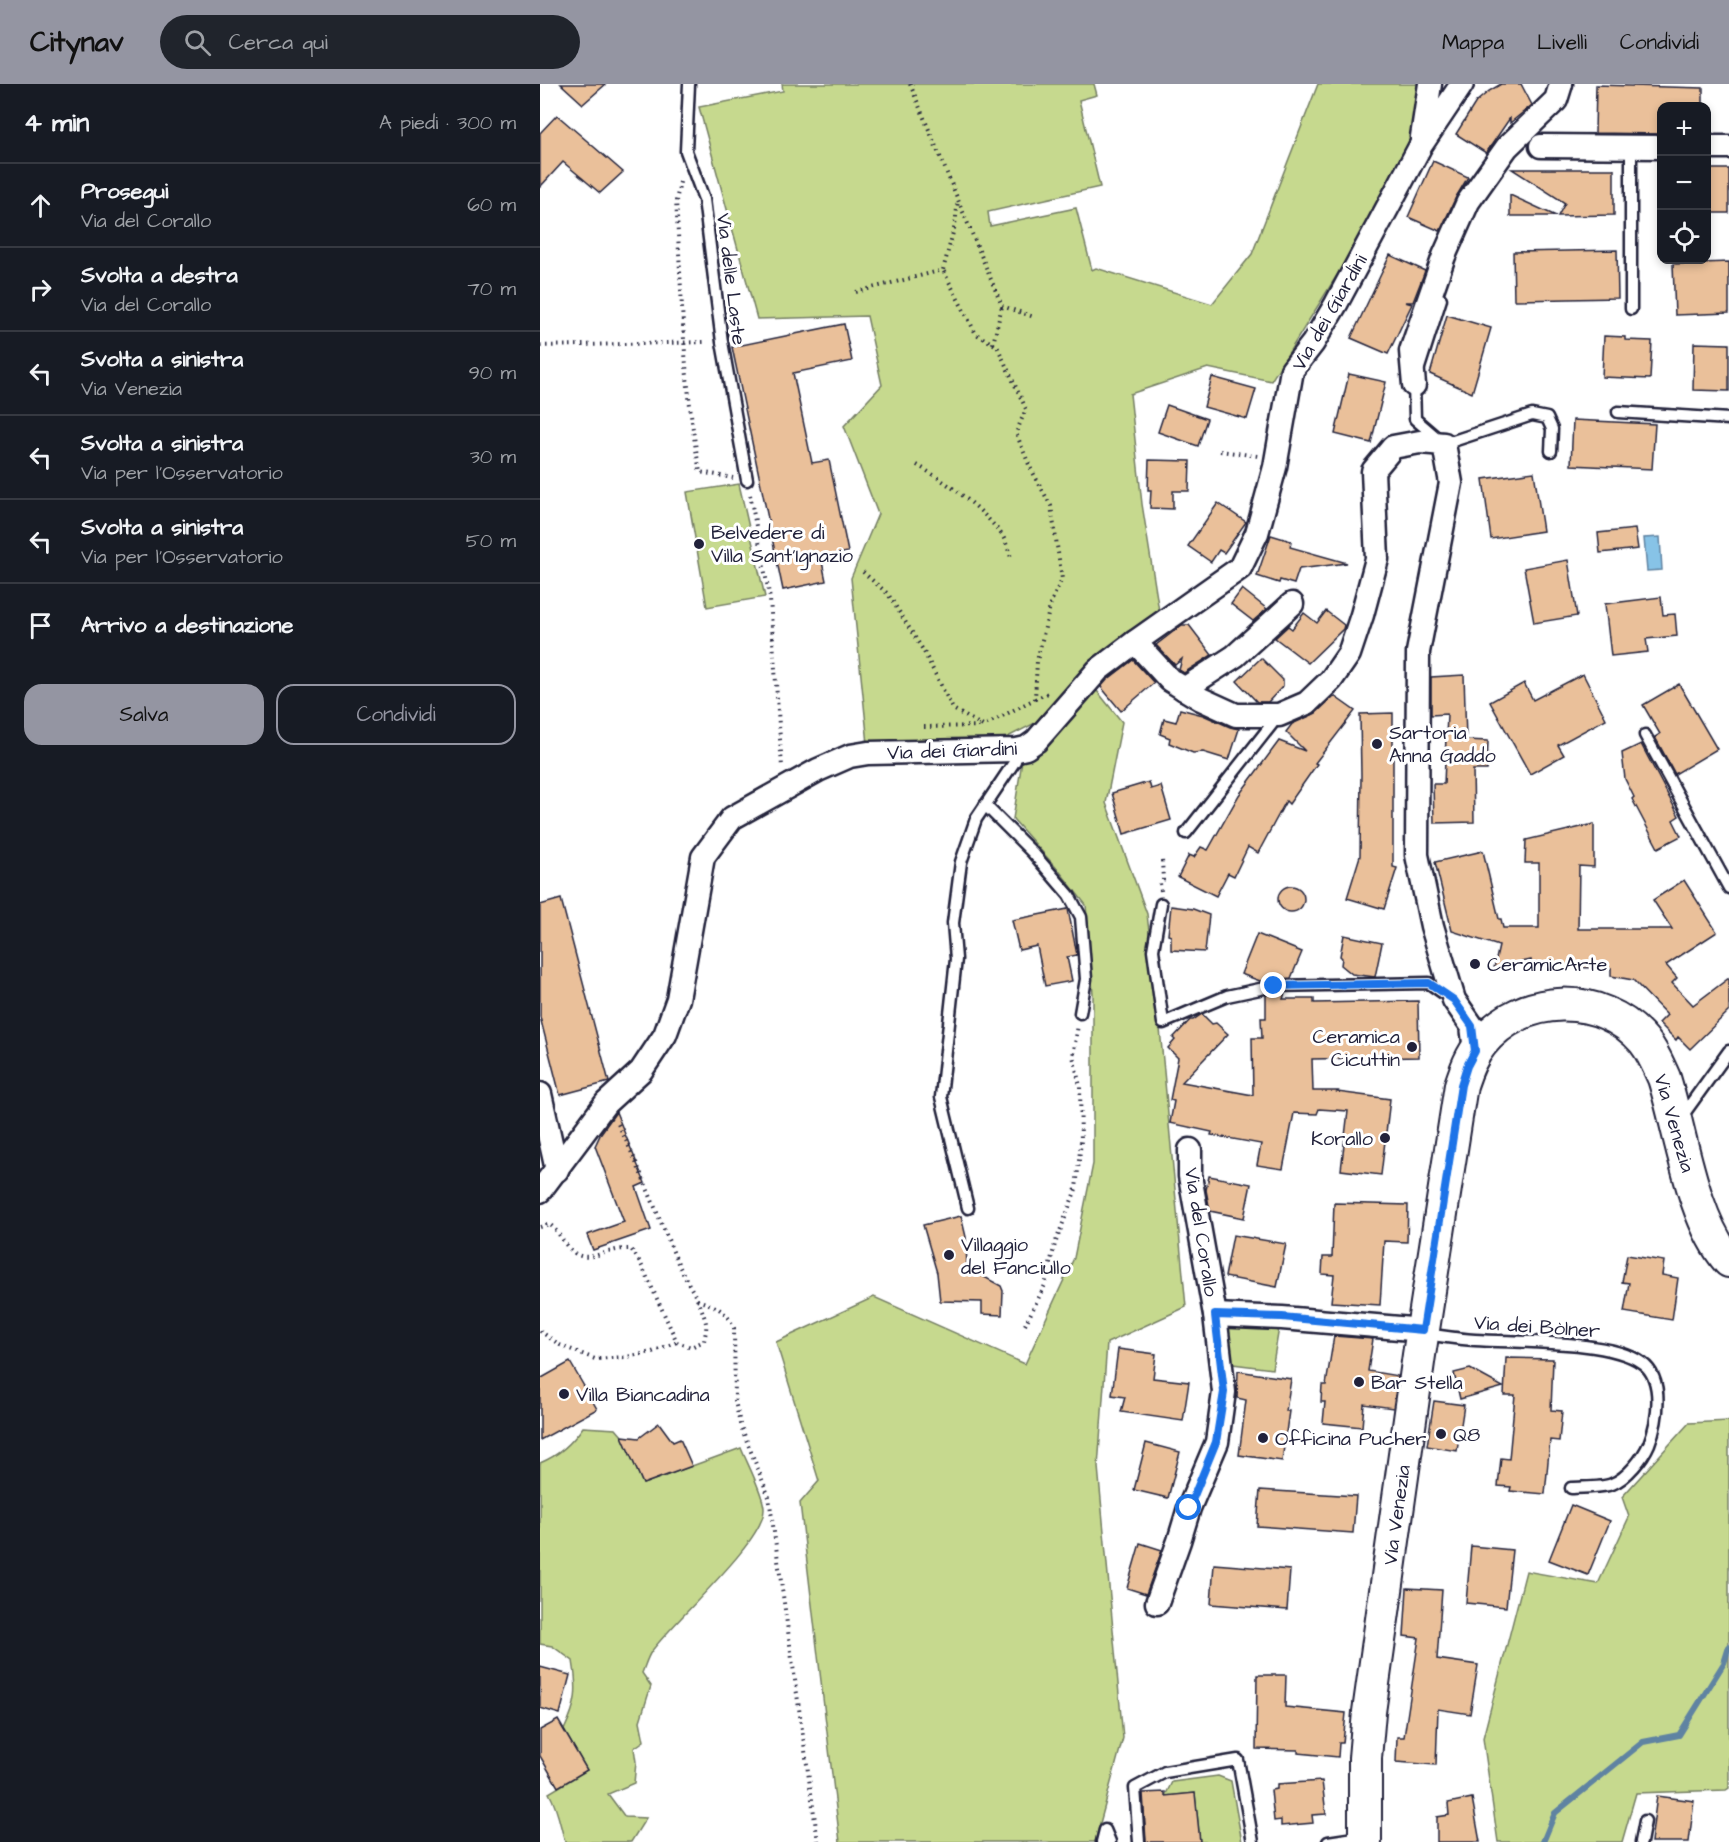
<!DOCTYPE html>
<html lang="it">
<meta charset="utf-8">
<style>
body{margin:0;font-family:"Architects Daughter",sans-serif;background:#20242c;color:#f1f3f6}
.controls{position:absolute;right:18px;top:18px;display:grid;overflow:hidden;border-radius:12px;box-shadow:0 3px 9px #0003}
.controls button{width:54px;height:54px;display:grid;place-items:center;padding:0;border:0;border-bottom:2px solid #363941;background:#171b24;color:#f1f3f6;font:30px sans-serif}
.stop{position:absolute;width:18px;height:18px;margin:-14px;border:4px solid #1a73e8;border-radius:50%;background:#fff}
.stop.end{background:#1a73e8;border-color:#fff;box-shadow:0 2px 6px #0008}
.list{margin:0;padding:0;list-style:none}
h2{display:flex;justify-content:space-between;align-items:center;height:78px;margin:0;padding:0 24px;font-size:26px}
h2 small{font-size:20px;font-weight:400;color:#9ea1a6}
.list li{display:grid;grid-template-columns:39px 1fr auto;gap:18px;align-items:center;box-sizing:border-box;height:84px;padding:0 24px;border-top:2px solid #363941}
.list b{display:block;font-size:22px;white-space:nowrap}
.list p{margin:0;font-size:20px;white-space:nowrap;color:#9ea1a6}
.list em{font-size:20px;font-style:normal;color:#9ea1a6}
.actions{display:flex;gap:12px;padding:18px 24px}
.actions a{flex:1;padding:14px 0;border:2px solid #9495a2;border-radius:18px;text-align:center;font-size:21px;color:#9495a2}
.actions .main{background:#9495a2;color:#111}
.icon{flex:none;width:33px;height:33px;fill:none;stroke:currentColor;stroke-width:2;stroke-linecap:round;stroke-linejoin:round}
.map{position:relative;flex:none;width:1189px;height:1758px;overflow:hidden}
header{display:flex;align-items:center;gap:36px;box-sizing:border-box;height:84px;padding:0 30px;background:#9495a2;color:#111}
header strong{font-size:28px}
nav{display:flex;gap:33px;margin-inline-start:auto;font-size:21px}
.search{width:420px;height:54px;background:#20242c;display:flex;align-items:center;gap:15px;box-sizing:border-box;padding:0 21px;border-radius:33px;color:#9ea1a6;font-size:22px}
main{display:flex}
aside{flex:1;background:#171b24}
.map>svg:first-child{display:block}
.green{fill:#c6d98e;stroke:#747e64;stroke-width:1.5}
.water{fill:#87c3e7;stroke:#5f83a2;stroke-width:1.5}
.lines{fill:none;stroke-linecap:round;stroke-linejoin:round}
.stream{stroke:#5f83a2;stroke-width:6}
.building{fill:#eac09a;stroke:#22223b;stroke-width:1.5}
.lane-casing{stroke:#22223b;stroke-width:15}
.street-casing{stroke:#22223b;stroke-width:27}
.secondary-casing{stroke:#22223b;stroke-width:36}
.path{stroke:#22223b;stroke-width:4;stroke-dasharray:1.5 4.5;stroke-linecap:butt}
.lane{stroke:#fff;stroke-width:10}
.street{stroke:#fff;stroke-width:22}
.secondary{stroke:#fff;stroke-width:32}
.route{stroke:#1a73e8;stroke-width:8}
.poi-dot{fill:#22223b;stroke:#fff;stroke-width:2}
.labels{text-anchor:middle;stroke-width:6;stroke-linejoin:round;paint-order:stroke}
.street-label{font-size:20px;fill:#22223b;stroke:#fff}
.poi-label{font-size:20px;fill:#22223b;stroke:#fff;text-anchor:start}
</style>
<header>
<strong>Citynav</strong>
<div class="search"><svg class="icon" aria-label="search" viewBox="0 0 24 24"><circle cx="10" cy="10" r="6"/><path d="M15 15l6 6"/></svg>Cerca qui</div>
<nav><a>Mappa</a><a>Livelli</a><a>Condividi</a></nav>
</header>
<main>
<aside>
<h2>4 min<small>A piedi · 300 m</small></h2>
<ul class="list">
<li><svg class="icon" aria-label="ahead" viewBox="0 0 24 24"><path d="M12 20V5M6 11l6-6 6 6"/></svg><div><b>Prosegui</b><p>Via del Corallo</p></div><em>60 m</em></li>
<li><svg class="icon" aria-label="right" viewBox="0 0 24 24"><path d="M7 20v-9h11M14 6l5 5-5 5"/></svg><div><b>Svolta a destra</b><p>Via del Corallo</p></div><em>70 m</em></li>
<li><svg class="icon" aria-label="left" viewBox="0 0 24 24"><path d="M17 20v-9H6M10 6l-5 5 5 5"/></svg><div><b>Svolta a sinistra</b><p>Via Venezia</p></div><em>90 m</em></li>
<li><svg class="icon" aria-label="left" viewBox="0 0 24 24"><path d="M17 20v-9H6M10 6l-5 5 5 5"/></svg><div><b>Svolta a sinistra</b><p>Via per l'Osservatorio</p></div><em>30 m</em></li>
<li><svg class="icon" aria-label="left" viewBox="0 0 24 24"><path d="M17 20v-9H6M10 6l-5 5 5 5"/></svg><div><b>Svolta a sinistra</b><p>Via per l'Osservatorio</p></div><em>50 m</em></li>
<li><svg class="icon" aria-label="arrive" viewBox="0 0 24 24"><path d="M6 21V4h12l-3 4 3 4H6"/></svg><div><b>Arrivo a destinazione</b></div></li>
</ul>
<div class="actions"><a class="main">Salva</a><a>Condividi</a></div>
</aside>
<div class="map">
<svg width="1189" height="1758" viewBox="0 0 1189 1758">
<rect width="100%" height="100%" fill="#fff"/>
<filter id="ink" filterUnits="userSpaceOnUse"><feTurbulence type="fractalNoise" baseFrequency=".0167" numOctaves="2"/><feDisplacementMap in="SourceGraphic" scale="12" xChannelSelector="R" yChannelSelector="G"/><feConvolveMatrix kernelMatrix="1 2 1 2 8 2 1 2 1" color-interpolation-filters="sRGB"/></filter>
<g filter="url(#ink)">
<g class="green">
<polygon points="242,0 554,0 557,11 539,16 560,103 448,128 450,142 536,124 552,186 556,184 672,220 712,170 778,0 883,0 880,29 847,111 731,297 668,284 590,310 602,420 619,527 546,581 503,635 458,658 328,660 311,494 338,430 304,342 342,301 327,232 217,235 159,23 243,7"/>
<polygon points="199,400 225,513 167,523 147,408"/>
<polygon points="553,602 582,638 566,719 607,830 619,934 646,1223 567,1259 558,1383 583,1654 555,1758 300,1758 260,1419 279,1397 236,1258 334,1213 485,1280 534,1174 553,1080 553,910 546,821 520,788 473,735 482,677 498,668"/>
<polygon points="684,1241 739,1244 732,1285 685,1279"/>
<polygon points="1189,1337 1189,1704 1186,1706 1096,1709 1082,1758 958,1758 943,1654 986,1487 1058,1500 1089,1433 1082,1413 1149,1339"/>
<path d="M 43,1343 L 76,1345 L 82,1352 L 103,1400 L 201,1364 C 207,1379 224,1411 224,1425 C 225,1457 132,1538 111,1568 C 107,1574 105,1582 102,1589 L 111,1602 L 100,1637 L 104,1657 L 94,1664 L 96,1678 L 94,1699 L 68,1710 L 85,1733 L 106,1734 L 91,1758 L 25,1758 C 20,1741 18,1725 9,1709 L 47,1686 L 24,1646 C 37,1619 38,1607 33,1577 L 12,1562 L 0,1560 L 0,1379 C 19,1371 31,1360 43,1343 Z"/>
<polygon points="678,1692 691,1697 702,1758 660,1758 655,1709 625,1712 632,1698"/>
</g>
<polygon class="water" points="1120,453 1122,486 1107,487 1104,454"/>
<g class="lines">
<polyline class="stream" points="1003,1758 1015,1729 1103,1658 1139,1651 1184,1579 1189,1563"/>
</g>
<g class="building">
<polygon points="21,0 66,0 43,20"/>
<polygon points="961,0 981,0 992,21 970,39 970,34 946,69 916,50 936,18 949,7"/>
<polygon points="1056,1 1163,4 1163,22 1122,22 1122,50 1055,49"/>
<polygon points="17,31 83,88 60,109 23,78 0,103 0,49"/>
<polygon points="893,77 928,93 916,113 900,147 868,133"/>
<polygon points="972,85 1074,85 1074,131 1018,132 1025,119"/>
<rect x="1167" y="85" width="22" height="44"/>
<polygon points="970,111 1016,132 970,132"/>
<polygon points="1077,166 1078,214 974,216 973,168"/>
<polygon points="850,171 885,187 873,218 865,218 872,220 848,270 811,254"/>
<polygon points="1189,178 1189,229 1135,231 1133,180"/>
<polygon points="907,231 951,244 932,309 890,290"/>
<polygon points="304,240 312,277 253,289 272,379 289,376 308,468 281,473 286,497 243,506 192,263"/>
<polygon points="1064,252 1085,253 1085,256 1112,257 1110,295 1062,293"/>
<polygon points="1154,259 1189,260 1189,307 1153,306"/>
<polygon points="809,290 846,298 831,359 795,350"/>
<polygon points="672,293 716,305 707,335 664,323"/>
<polygon points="627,321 667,335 658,362 618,348"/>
<polygon points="1033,336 1115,340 1112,385 1031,381"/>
<polygon points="609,376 650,377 649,407 633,407 633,425 610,424 611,406 608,406"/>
<polygon points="994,388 1003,447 951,455 943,395"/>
<polygon points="678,419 706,438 684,469 679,466 671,478 648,462"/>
<polygon points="1095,445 1098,465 1060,469 1058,449"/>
<polygon points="731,451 751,457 750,463 807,479 759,485 754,500 740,496 739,499 717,492"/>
<polygon points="1028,476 1037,532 994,539 984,484"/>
<polygon points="702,505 727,525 713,537 691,520"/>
<polygon points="1121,513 1123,531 1135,530 1137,552 1106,555 1108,568 1071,572 1065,520"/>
<polygon points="786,527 804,541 803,545 768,579 735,554 748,542 752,545 764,529 777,539"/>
<polygon points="642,541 649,541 672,571 644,589 639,586 642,575 635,581 616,561"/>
<polygon points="721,574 743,596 743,602 728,618 717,618 697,597"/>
<polygon points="593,576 614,599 581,627 561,603 567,596"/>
<polygon points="1043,590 1066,635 1018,661 1024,671 990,690 950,618 984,599 993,616"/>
<polygon points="924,591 926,656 948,657 947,686 933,686 934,738 894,739 893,700 904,700 907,630 891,631 891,593"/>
<polygon points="1139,600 1177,665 1135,690 1115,653 1120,650 1103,621"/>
<polygon points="794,612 815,627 775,679 777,680 749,720 746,717 718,769 708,763 694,792 688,789 676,812 638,793 649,771 654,773 661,763 668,766 699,711 739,657 765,667 746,648 752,640 776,629"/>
<polygon points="640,625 663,631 690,643 699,645 689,676 663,668 653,669 629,659 630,654 620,650 624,635 636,638"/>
<polygon points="853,629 853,783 857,784 844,825 807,814 820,772 821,691 820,630"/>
<polygon points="1101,660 1139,732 1133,736 1141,752 1118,764 1092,715 1094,713 1085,695 1082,669"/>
<polygon points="609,698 611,705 621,702 631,736 584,750 572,709"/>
<polygon points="1054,740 1054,783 1039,782 1038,845 1132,845 1113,816 1144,796 1177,848 1126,881 1137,894 1132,899 1153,921 1189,894 1189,927 1150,965 1138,953 1136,956 1119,939 1127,931 1093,896 1071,892 1071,884 991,883 991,876 954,884 959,862 912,847 895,778 943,767 959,835 961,835 963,844 999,844 999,779 985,779 986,756"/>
<circle cx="751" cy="815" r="13"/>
<polygon points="21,815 69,998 20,1011 0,933 0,821"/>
<polygon points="631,822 653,825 669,831 665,868 631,866 631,852 628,851"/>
<polygon points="528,825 537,871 527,873 532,897 505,902 497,862 479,866 472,836"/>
<polygon points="717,850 762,868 751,894 720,897 701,890"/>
<polygon points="804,851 842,859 835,893 812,890 801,881 802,874 800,872"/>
<polygon points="735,909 745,909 743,915 774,915 774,919 878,917 879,973 772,975 773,1007 798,1007 797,1008 850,1015 841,1091 801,1086 808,1027 779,1025 777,1030 754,1029 743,1085 717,1081 721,1060 671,1051 672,1048 630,1039 634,1017 630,1016 638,974 628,964 635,956 633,954 650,936 653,936 662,930 672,940 676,939 688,950 642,998 713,1011 712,954 722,954 721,934 726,934 726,911"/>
<polygon points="76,1028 105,1099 96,1103 111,1146 53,1166 47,1151 84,1138 55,1062 61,1049"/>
<polygon points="669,1092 711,1100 704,1134 670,1127 666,1106"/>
<polygon points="794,1119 868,1121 867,1158 844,1157 840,1221 791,1218 794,1191 782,1190 783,1173 792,1173"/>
<polygon points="421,1132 426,1153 427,1189 437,1189 461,1202 463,1207 462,1231 442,1230 442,1218 400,1217 397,1189 383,1141"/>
<polygon points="693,1151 746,1160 737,1203 685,1193"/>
<polygon points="1087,1171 1124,1177 1122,1191 1138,1194 1132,1236 1084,1228 1089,1199 1082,1198"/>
<polygon points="794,1252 833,1255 828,1287 858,1292 853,1324 824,1320 822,1343 783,1339 785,1318 781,1318 782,1301 786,1301"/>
<polygon points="578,1265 616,1270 613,1294 649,1298 643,1337 581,1328 585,1313 572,1311"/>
<polygon points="966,1274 1013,1275 1011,1326 1022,1327 1019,1357 1010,1356 1005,1410 970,1407 971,1403 958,1402 961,1374 969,1375 975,1311 964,1311"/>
<polygon points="30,1278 57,1325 0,1356 0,1295"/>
<polygon points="930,1285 963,1303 920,1315 914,1289"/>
<polygon points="698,1287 751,1295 746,1327 749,1327 742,1377 699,1371 706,1316 697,1314"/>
<polygon points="894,1317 924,1321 917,1367 887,1362"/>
<polygon points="119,1339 133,1358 140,1355 152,1382 103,1400 82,1352 99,1354"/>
<polygon points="606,1359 640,1368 628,1414 594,1406"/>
<polygon points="720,1406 816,1412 813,1449 717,1442"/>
<polygon points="1031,1421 1070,1437 1048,1491 1009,1476"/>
<polygon points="600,1459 622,1466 606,1510 587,1504"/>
<polygon points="931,1462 972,1466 966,1523 926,1519"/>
<polygon points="674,1480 750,1486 747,1526 671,1520"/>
<polygon points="867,1504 902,1506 897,1575 938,1581 930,1630 898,1625 896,1681 856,1678 857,1653 864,1653 879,1554 864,1552"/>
<polygon points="0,1583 30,1591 20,1630 0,1624"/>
<polygon points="717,1591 746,1591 745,1623 806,1629 803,1659 799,1659 798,1673 758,1669 758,1666 716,1665"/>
<polygon points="18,1636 47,1686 18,1703 0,1672 0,1646"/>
<polygon points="782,1697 786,1730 772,1731 773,1739 741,1742 741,1736 734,1737 731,1706 737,1705 737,1700"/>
<polygon points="625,1708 625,1712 655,1709 660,1758 606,1758 603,1709"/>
<polygon points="1117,1712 1154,1717 1149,1758 1111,1758"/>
<polygon points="932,1714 940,1758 897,1758 897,1733 909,1731 908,1719"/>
</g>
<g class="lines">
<defs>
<g id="lane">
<polyline points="149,0 146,67 164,115 182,258 207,396"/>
<polyline points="1091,62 1091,225"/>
<polyline points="879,284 901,215"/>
<polyline points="874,299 875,335 904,360 992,331 1007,334 1012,345 1011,367"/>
<polyline points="1078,328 1189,335"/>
<polyline points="1105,651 1189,804"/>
<polyline points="445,721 493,769 529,811 541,833 546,895 540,929"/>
<polyline points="646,749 739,631"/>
<polyline points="621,820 613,866 623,939 687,912 734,902 889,899 909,913"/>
<polyline points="1140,1035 1189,967"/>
<polyline points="428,1124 401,1013 416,875 413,839 421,778 436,735 475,677 477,666"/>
<path d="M 885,1250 C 901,1252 918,1255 935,1256 C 977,1259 1069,1255 1102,1279 C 1125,1295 1118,1337 1109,1360 C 1103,1374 1087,1394 1072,1400 C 1063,1404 1042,1403 1031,1404"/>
<polyline points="562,1758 565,1746 570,1758"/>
<polyline points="599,1758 595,1704 625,1688 698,1676 713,1758"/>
<polyline points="788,1758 821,1753"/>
<polyline points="1101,1758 1105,1737"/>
</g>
<g id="street">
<polyline points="882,53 890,0"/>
<polyline points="1001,62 1122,63"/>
<polyline points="1166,63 1189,63"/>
<polyline points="874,301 871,267 904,172 928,118 967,63 1016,16 1021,0"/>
<polyline points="595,558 630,596 661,615 696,631 739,631 767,619 791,596 809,570 822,531 837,475 833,387 853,363 880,358 904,360 911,399 878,568 877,771 892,842 914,916 932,942 935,967"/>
<polyline points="644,605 695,572 752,520"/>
<polyline points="0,1010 17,1086"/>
<polyline points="0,1107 66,1019 101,987 125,951 138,915 163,773 192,734 278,686 310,672 328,669 477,666 486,664 496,657 558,586 595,558 700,484 717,449 735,383 752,286 773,259 796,220 881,61 922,0"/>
<polyline points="675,1231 742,1234 883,1246"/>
<polyline points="617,1519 639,1457 649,1424 677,1358 684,1308 675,1231 650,1092 650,1066"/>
</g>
<path id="secondary" d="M 825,1758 L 825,1674 L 829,1628 L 879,1271 L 921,1001 C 926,986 931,972 941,960 C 981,909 1062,907 1104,957 C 1113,968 1118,981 1124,994 C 1141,1048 1152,1135 1189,1177"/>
</defs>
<use href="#lane" class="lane-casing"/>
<use href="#street" class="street-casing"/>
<use href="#secondary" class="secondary-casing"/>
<g class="path">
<polyline points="370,0 462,222 494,233"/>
<path d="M 140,98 L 136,117 C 142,208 143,299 160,388 L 193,394"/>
<polyline points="316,208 403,186 415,141 418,116"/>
<polyline points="453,260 462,222"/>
<polyline points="0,262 167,258"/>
<polyline points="680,367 718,372"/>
<path d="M 377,381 C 408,399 439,421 462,451 C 466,457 468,466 471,473"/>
<polyline points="210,411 230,515 242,683"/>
<polyline points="323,488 348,510 383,566 413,625 443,642 495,615 497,577 511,518 522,495 511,422 490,383 476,349 486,325 457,262 436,250 403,186"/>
<polyline points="495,615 508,609"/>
<polyline points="384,643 442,642"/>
<polyline points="621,807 620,799 623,796 622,775"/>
<path d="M 0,1143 L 9,1140 C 18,1146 20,1154 27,1162 C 42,1180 54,1171 72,1167 C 78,1165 85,1165 91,1165 L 100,1178 L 137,1258 L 151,1263 L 164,1257 C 165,1252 167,1245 166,1239 C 161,1217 146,1198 137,1177 C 117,1130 100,1083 77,1038"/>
<path d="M 157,1216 C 176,1222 186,1226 194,1244 L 195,1317 L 200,1340 L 229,1413 L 278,1758"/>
<polyline points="485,1241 505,1201 515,1160 536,1105 541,1057 540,1002 533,972 538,941"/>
<polyline points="0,1247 20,1261 55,1275 86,1273 112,1268 137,1258"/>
</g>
<use href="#lane" class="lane"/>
<use href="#street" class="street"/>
<use href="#secondary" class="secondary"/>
</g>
</g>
<g class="lines" filter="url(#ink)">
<polyline class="route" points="649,1424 676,1358 684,1308 675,1231 742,1233 883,1246 921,1001 927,982 935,967 932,942 914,916 889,899 734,902"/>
</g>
<g class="poi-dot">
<circle cx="159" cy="460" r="6"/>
<circle cx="837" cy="660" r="6"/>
<circle cx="935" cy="880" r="6"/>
<circle cx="872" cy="963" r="6"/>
<circle cx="845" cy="1054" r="6"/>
<circle cx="409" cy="1171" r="6"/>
<circle cx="819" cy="1298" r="6"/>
<circle cx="24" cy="1310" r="6"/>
<circle cx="901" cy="1350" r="6"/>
<circle cx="723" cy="1354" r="6"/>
</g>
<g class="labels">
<g class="street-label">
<text transform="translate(192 195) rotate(83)" y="7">Via delle Laste</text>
<text transform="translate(789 228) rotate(-60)" y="7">Via dei Giardini</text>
<text transform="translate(412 666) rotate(-2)" y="7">Via dei Giardini</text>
<text transform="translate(1135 1039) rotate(74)" y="7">Via Venezia</text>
<text transform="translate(662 1148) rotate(81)" y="7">Via del Corallo</text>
<text transform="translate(997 1242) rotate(4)" y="7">Via dei Bòlner</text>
<text transform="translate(856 1431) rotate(-82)" y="7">Via Venezia</text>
</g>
<g class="poi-label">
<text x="171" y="455">Belvedere di<tspan x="171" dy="23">Villa Sant'Ignazio</tspan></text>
<text x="849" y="655">Sartoria<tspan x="849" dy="23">Anna Gaddo</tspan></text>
<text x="947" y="887">CeramicArte</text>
<text x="860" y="959" text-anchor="end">Ceramica<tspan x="860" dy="23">Cicuttin</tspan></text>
<text x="833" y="1061" text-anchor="end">Korallo</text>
<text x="421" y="1167">Villaggio<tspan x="421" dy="23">del Fanciullo</tspan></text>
<text x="831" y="1305">Bar Stella</text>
<text x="36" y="1317">Villa Biancadina</text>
<text x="913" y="1357">Q8</text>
<text x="735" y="1361">Officina Pucher</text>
</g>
</g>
</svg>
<div class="controls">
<button>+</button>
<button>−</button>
<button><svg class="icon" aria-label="locate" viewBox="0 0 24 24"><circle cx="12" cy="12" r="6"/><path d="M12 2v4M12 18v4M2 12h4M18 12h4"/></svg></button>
</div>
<div class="stop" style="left:649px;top:1424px"></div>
<div class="stop end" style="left:734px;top:902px"></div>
</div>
</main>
